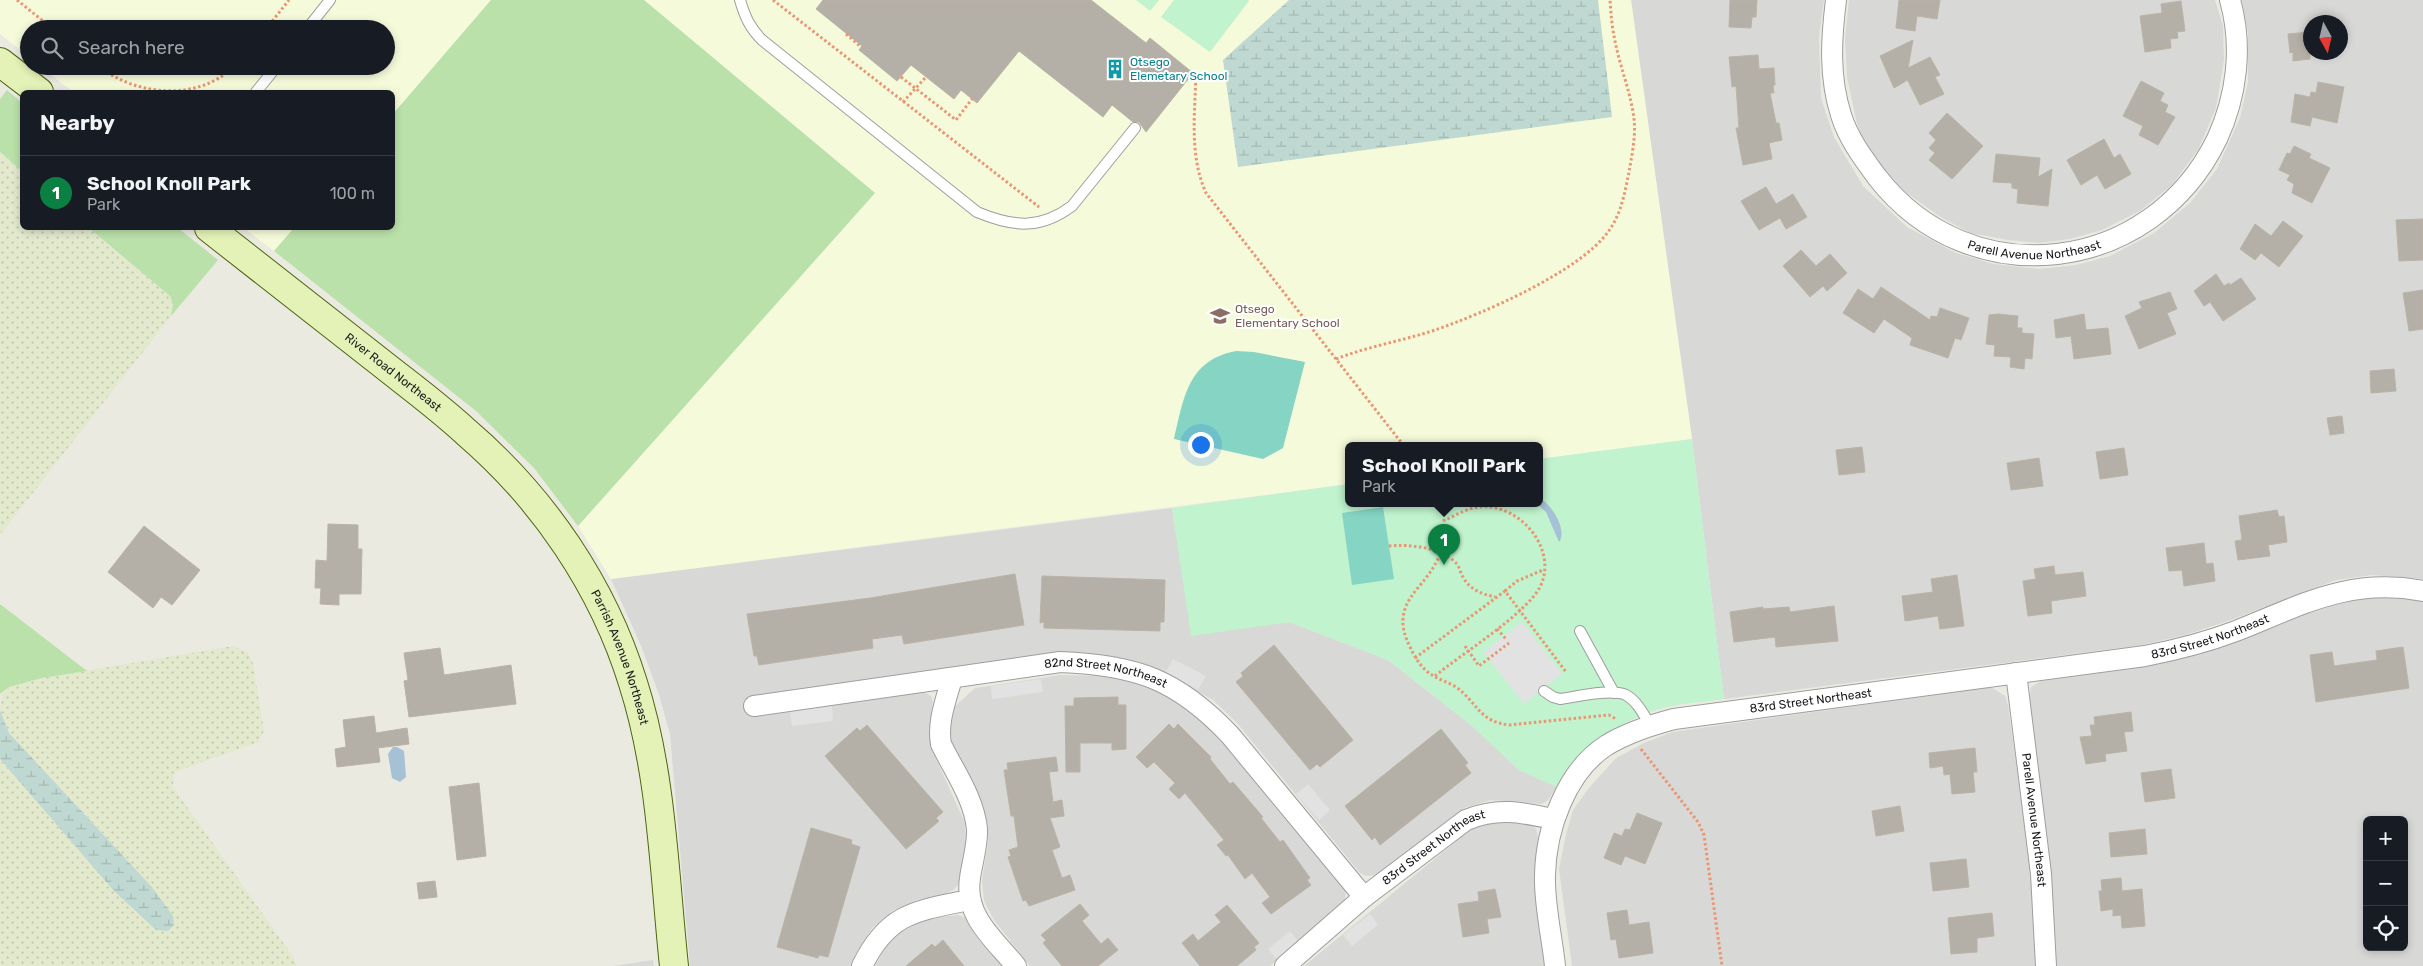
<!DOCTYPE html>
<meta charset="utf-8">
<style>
body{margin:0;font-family:Rubik,sans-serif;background:#20242c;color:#f1f3f6}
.controls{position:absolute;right:15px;bottom:15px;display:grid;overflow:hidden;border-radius:8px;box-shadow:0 2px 8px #0003}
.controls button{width:45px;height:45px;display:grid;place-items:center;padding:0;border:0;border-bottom:1px solid #363941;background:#171b24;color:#f1f3f6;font:25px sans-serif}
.compass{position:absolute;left:2303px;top:15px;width:45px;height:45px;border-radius:50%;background:#171b24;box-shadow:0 2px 8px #0003;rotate:172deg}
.you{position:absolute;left:1200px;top:444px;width:18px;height:18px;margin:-12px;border:4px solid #fff;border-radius:50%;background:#1a73e8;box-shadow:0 0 0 8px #1a73e833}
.badge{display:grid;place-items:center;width:32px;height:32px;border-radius:50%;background:#0b8043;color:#fff;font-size:16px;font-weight:700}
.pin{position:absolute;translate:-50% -41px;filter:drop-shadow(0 1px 2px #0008)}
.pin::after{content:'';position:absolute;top:26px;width:18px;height:15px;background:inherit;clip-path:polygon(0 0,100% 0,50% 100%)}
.popup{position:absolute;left:1345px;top:442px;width:198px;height:65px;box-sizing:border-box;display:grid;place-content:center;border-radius:8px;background:#171b24;filter:drop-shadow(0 1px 4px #0005);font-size:16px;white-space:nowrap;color:#9ea1a6}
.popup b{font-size:19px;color:#f1f3f6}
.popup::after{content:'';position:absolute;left:50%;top:100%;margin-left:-10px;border:10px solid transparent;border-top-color:#171b24}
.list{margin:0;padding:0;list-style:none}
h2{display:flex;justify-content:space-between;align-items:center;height:65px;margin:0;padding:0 20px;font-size:21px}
h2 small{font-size:16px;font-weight:400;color:#9ea1a6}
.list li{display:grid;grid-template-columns:32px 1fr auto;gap:15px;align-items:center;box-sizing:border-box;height:75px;padding:0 20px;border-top:1px solid #363941}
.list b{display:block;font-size:19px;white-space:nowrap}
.list p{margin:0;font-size:16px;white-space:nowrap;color:#9ea1a6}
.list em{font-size:16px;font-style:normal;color:#9ea1a6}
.icon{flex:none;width:28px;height:28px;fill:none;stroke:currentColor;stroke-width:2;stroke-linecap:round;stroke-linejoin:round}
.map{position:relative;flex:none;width:2423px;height:966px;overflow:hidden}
.search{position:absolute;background:#171b24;box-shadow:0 2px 8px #0003;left:20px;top:20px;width:375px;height:55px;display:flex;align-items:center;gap:12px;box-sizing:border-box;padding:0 18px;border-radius:28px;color:#9ea1a6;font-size:19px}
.panel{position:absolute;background:#171b24;box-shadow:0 2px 8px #0003;left:20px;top:90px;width:375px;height:140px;border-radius:8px}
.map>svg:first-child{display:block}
.residential{fill:#d8d8d7;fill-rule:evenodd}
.education{fill:#f5fbda}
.farmland{fill:url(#farmland-dots)}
.grass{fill:#bbe1aa}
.wetland{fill:url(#wetland-marsh)}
.park{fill:#c0f3ce}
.pitch{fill:#85d4c4}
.parking{fill:#e2e2e2}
.water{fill:#a5c1d5}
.building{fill:#b4afa7;stroke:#bbb3a5}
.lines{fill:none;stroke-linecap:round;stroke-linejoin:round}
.service-casing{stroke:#9e9e9e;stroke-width:12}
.minor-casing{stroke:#9e9e9e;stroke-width:22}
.secondary-casing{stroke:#4b640f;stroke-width:30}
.path{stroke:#eb9572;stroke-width:3;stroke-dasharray:2.5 2.5;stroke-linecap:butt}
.service{stroke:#fff;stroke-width:10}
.minor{stroke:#fff;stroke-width:20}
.secondary{stroke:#e4f2b8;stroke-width:28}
.labels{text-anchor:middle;stroke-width:4;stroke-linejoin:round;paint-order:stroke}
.culture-label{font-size:12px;fill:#0d838f;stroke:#fff;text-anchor:start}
.street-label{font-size:12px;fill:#1a1a1a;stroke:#fff}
.education-label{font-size:12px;fill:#785e54;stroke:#fff;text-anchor:start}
</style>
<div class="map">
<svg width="2423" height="966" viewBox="0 0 2423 966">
<defs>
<pattern id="farmland-dots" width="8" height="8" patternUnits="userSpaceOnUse" patternTransform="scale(1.25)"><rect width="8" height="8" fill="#e2e9cd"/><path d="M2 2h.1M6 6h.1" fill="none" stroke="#c1c7af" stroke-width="1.8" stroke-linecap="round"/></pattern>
<pattern id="wetland-marsh" width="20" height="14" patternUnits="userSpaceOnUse" patternTransform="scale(1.25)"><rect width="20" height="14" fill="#bfd8d1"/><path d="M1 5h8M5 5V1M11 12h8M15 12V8" fill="none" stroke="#a4b9b3"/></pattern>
</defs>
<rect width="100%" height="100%" fill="#ebeae1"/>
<g class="residential">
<path d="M 1631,0 L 1824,0 L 1819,37 L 1821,98 L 1834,137 L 1863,186 L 1907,227 L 1956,253 L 1994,264 L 2039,269 L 2076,265 L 2110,256 L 2154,233 L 2190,203 L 2217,169 L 2240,118 L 2248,82 L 2248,33 L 2242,0 L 2423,0 L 2423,579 L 2372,575 L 2336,580 L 2228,621 L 2185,635 L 2142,645 L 1724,699 L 1692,439 ZM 2310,22 L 2340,22 L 2340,52 L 2310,52 Z"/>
<polygon points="1849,0 2215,0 2223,26 2224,60 2216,108 2198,150 2172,185 2140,211 2102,230 2070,239 2040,243 2008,240 1970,233 1939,216 1904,191 1886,172 1864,141 1857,124 1847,77 1845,38"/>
<polygon points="1172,508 1192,635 1289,622 1388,660 1471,725 1519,770 1557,787 1548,800 1542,804 1491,800 1464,808 1377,875 1366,876 1360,873 1237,723 1213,700 1157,669 1114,658 1079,652 750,696 753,717 924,692 931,696 933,702 929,734 933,752 965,823 966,838 959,884 953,890 944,894 917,900 894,910 872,928 855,955 852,966 690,966 670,734 659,695 642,648 611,579"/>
<path d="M 2382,595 L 2423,601 L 2423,966 L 2056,966 L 2053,909 L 2028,707 L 2031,687 L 2041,681 L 2130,669 L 2197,654 L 2249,637 L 2291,615 L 2334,602 ZM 2367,820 L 2404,820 L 2404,947 L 2367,947 Z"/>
<polygon points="1060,675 1109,676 1150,687 1185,706 1224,738 1346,887 1345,902 1341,907 1270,966 1030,966 994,920 984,901 982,880 988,841 984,807 951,743 948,724 953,708 975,688"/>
<polygon points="1991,687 2005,696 2008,705 2035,899 2038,966 1572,966 1559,869 1566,834 1573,810 1588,789 1616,758 1644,743 1672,732"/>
<polygon points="1498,820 1530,823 1536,829 1538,837 1536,878 1547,966 1304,966 1471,829 1481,823"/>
<polygon points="958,915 966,918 1004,966 875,966 886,946 898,934 916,924 931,918"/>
<polygon points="653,960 654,966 613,966"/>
</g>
<g class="education">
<polygon points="0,0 491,0 393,114 392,92 73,92 40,66 386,66 386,29 29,29 29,57 0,34"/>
<polygon points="644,0 1631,0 1692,439 1539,459 1539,446 1349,446 1349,484 611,579 578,526 875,193"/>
<polygon points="244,228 294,228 274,251"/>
</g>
<g class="farmland">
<polygon points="0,152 22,171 22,228 89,228 170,296 173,304 171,316 0,535"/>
<polygon points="233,646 248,653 253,663 264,731 259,742 177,771 174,776 173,787 287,948 296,962 296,966 0,966 0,759 113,890 151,886 9,733 0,710 2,695 9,687 42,678"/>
</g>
<g class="grass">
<polygon points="491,0 644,0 875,193 578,526 534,468 476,411 274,251 294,228 392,228 393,114"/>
<polygon points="7,90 22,103 22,171 0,152 0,99"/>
<polygon points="89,228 178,228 218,260 171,316 173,304 170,296"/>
<polygon points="0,604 87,671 42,678 9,687 0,694"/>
</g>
<g class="wetland">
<polygon points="1289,0 1598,0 1612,117 1238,167 1223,60"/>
<polygon points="0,710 9,733 151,886 173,916 174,925 168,931 156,930 113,890 0,759"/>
</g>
<g class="park">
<polygon points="1136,0 1159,0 1150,11"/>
<polygon points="1174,0 1248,0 1249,1 1210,52 1161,17"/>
<path d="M 1692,439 L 1724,699 C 1704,702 1682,703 1663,708 C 1615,722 1584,747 1557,787 L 1519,770 L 1471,725 L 1388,660 L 1289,622 L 1191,636 L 1172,508 L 1349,484 L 1349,504 L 1539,504 L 1539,459 Z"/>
</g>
<g class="pitch">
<path d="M 1236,351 L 1254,352 L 1305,362 L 1283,448 L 1263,459 L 1174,439 C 1184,397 1188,360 1236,351 Z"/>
<polygon points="1383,507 1394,579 1352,585 1342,513"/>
</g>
<g class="parking">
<polygon points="1522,622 1562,674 1524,704 1483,652"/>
<polygon points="1173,659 1206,676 1198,690 1165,673"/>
<polygon points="1041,679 1043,692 992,699 991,686"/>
<polygon points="832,706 833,721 792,726 790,711"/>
<polygon points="1308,784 1330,810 1319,820 1296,794"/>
<polygon points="1370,914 1378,925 1352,946 1343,935"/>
<polygon points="1290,931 1299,942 1277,960 1268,949"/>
</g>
<g class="water">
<path d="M 1539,498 C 1551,503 1568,530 1559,542 L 1546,512 L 1537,504 L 1539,504 Z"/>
<polygon points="393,747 397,747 404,751 406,777 400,782 392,778 388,754"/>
</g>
<g class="building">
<polygon points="823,0 1091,0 1146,43 1150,38 1193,73 1146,132 1139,122 1133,122 1112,105 1103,117 1019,51 977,103 961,90 954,99 911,65 897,81 859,50 862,46 816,9"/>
<polygon points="1730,0 1757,0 1756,17 1752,17 1751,28 1729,27"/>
<polygon points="1899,0 1940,0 1937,19 1917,16 1915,31 1896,28"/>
<polygon points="2181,1 2185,31 2177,32 2178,38 2170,39 2171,48 2145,52 2140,16 2162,13 2161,4"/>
<polygon points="2310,32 2310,59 2293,61 2293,52 2290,53 2288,34"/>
<polygon points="1913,40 1908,68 1930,57 1940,75 1935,77 1944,94 1920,105 1907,79 1906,81 1894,88 1880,56"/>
<polygon points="1758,55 1759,69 1774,68 1775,85 1773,86 1774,93 1770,93 1776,123 1779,123 1782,140 1769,143 1772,159 1743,165 1736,128 1739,128 1736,86 1732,87 1729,57"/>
<polygon points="2141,81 2164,93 2160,101 2168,105 2165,112 2175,117 2158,145 2139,135 2143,126 2123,116"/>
<polygon points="2318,82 2344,87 2337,123 2312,117 2310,126 2291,122 2295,94 2310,97 2311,92 2316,93"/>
<polygon points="1947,113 1983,146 1952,179 1929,160 1935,153 1929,148 1936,140 1929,133"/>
<polygon points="2104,139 2114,158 2120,154 2131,174 2105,189 2097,175 2081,185 2067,160"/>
<polygon points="2294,146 2311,154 2309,158 2330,168 2312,203 2292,193 2294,184 2287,180 2290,175 2279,170 2287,153 2290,154"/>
<polygon points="1996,154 2040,158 2038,177 2052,169 2048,206 2017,203 2018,189 2012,188 2012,183 1993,182"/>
<polygon points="1766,187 1776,204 1793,194 1807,217 1786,229 1780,218 1759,230 1741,201"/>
<polygon points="2423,219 2423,260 2399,261 2396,220"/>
<polygon points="2283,221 2303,236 2279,267 2261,253 2255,260 2240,249 2255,224 2271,236"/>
<polygon points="1801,250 1816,266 1830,254 1847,273 1827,291 1823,286 1810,297 1783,266"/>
<polygon points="2216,274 2224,286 2229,283 2230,285 2241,278 2256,299 2223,321 2210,302 2204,306 2194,291"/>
<polygon points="1881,287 1930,320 1931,316 1937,317 1940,308 1969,318 1961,340 1955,338 1948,358 1910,345 1912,338 1884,319 1874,333 1843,313 1858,289 1873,299"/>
<polygon points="2423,290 2423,329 2409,331 2403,293"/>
<polygon points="2170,292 2177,309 2167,313 2176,334 2139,349 2125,316 2142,308 2139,302"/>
<polygon points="1998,314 2018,316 2017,328 2022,328 2022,333 2034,334 2032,359 2025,358 2024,369 2010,367 2011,357 1994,356 1995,345 1986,344 1989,315"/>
<polygon points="2084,314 2086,330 2108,328 2111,354 2074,359 2071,336 2056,338 2054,320"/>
<polygon points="2394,369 2396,391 2371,393 2370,371"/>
<polygon points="2342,416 2344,433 2330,435 2327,418"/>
<polygon points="1862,447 1865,472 1839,475 1836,450"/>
<polygon points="2124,448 2128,475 2100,479 2096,452"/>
<polygon points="2039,458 2043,486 2011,490 2007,463"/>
<polygon points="2277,510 2279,517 2284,516 2287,542 2268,545 2270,556 2238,560 2235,541 2242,540 2239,516"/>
<polygon points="328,524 358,525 358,549 362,549 361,594 339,594 339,605 320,604 321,588 315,588 316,560 327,561"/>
<polygon points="144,526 200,570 172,605 161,597 153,608 108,572"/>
<polygon points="2204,543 2206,564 2213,563 2215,581 2184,586 2182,570 2169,571 2166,548"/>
<polygon points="2054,566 2055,575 2083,572 2086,596 2051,601 2052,613 2028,616 2023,581 2036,579 2034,569"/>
<polygon points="1015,574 1024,625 904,644 902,635 872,639 873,648 759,665 757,656 754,656 747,614 870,598"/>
<polygon points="1957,575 1964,626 1940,629 1938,616 1905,621 1902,596 1933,592 1931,579"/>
<polygon points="1042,576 1165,580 1164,622 1160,622 1160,631 1044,628 1044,622 1040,623"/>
<polygon points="1834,606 1838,641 1776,647 1775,637 1734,642 1730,612 1763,607 1763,609 1789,607 1790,612"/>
<polygon points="1274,645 1353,740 1320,767 1317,764 1310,770 1236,682 1243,676 1241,673"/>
<polygon points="2403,647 2409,688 2316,702 2310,655 2332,652 2334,666 2377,660 2376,651"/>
<polygon points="440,648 444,675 511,665 516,704 409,717 404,681 408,680 404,653"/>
<polygon points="1118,697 1118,705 1126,705 1126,749 1112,750 1112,743 1080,743 1080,772 1066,772 1065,706 1074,706 1074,698"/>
<polygon points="2131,712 2133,731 2124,732 2127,751 2105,754 2106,761 2086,764 2080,737 2092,736 2090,725 2095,725 2094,717"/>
<polygon points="374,716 376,733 407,728 409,744 378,748 380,762 337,767 335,749 346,747 343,720"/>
<polygon points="1169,724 1174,729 1178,724 1211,757 1210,759 1230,784 1233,782 1263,817 1261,818 1280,842 1283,840 1310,878 1307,880 1311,885 1271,914 1262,903 1270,897 1252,873 1245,879 1228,855 1226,856 1217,845 1224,840 1185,793 1179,799 1169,789 1175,783 1154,762 1147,768 1136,757"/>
<polygon points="867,725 943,812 936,818 939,821 906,849 825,756 857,728 860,731"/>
<polygon points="1441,729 1468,763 1465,765 1471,773 1380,845 1375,837 1372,840 1345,806"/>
<polygon points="1975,748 1977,772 1973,772 1975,792 1952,794 1950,774 1944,775 1943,766 1930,768 1929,753"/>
<polygon points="1056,757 1058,771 1049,772 1053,802 1062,800 1064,816 1050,818 1060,847 1052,850 1062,878 1070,875 1075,890 1029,906 1026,900 1023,901 1008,857 1011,856 1009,850 1018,847 1014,816 1011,816 1004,770 1008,770 1007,763"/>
<polygon points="2171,769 2175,798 2145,802 2141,773"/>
<polygon points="479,783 486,856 457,860 449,787"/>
<polygon points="1900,806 1904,831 1876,836 1872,811"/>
<polygon points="1637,813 1662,823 1645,864 1625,856 1621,865 1604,858 1614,833 1622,836 1625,829 1630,830"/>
<polygon points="811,828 852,840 851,844 860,847 828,957 819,955 818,958 777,947"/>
<polygon points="2145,829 2147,854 2111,857 2109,833"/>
<polygon points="1966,859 1969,887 1933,891 1930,863"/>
<polygon points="2121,878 2122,891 2142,889 2145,926 2122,928 2121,915 2113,916 2113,909 2101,911 2099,891 2102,891 2101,880"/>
<polygon points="435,881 437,897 419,899 417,883"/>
<polygon points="1495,889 1501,917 1487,919 1489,933 1463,937 1458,904 1479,901 1478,892"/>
<polygon points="1080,904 1089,915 1082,921 1101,944 1108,938 1118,950 1098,966 1062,966 1043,943 1046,940 1041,935"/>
<polygon points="1227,905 1259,943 1254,947 1256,950 1237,966 1200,966 1182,943 1193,934 1198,941 1221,922 1215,915"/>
<polygon points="1627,910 1629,925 1649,922 1653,953 1619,958 1616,939 1611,940 1607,913"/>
<polygon points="1992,913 1994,936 1977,938 1977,952 1951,954 1948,918"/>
<polygon points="943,940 964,966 906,966 932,944 935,947"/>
</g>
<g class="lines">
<defs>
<g id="service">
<path d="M 740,0 C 745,17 750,28 762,40 L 977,212 C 1013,227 1040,230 1072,206 L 1135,128"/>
<polyline points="307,29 330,0"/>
<polyline points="256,92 277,66"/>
<polyline points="1580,631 1614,693"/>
<path d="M 1544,691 L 1553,697 L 1560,699 C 1575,697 1613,688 1626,695 C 1637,701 1644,715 1650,725"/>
</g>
<g id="minor">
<path id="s1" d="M 1836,0 C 1831,40 1829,77 1841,115 C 1848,138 1863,158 1877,177 C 1970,297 2151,275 2217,139 C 2237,96 2243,46 2230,0"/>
<path id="s2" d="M 2016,673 L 2041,874 L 2046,966"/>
<path d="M 952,678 C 946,700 937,722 941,744 C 954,771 974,798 977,829 C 978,844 972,863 970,878 C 964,916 994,939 1016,966"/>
<path id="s3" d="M 754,706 L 1060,662 C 1136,665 1177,679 1230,735 L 1364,897"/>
<path d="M 862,966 C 888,913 915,911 969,900"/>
<path id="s4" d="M 1285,966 L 1364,897 L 1466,820 C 1497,807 1521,812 1553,819"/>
<path id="s5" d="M 1555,966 C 1552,936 1544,905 1545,875 C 1546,829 1566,771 1607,745 C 1627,733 1651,725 1674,719 L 2145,656 C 2176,650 2207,642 2236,631 C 2302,605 2349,577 2423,591"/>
</g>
<g id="secondary">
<polyline points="0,62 39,92"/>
<path id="s6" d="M 209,228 C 266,272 323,317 380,362 C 409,385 439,407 466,432 C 543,498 603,586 633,683 C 662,773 664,872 674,966"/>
</g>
</defs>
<use href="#service" class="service-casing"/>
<use href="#minor" class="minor-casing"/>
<use href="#secondary" class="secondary-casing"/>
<g class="path">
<polyline points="17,0 53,29"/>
<polyline points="773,0 1039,207"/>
<polyline points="266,29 289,0"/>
<polyline points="846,34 861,47"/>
<path d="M 99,66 C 135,96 199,102 234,66"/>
<path d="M 1196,73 C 1195,114 1189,155 1206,193 L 1404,446"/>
<polyline points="901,77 956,120 972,99"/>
<polyline points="903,102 926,77"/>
<path d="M 1336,359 C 1369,346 1402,341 1435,330 C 1482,314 1579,272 1608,232 C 1621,215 1625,192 1629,172 C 1632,155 1636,135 1634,119 C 1631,93 1620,67 1615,41 C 1612,28 1611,14 1610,0"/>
<path d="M 1444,504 C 1444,520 1445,538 1440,553 C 1429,589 1385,600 1411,649 C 1415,658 1423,670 1432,675 C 1439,680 1448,682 1456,687 C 1478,703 1479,722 1510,725 L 1609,715 L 1616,719"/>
<path d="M 1389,546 C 1409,544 1441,547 1456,563 C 1460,567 1460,573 1463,577 C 1470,590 1482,594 1495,597"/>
<polyline points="1505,591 1517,581 1543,570"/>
<polyline points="1497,629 1506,639"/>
<polyline points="1465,646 1479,666 1509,643"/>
<polyline points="1415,658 1505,591 1566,672"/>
<path d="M 1435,676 C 1460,655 1526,614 1540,587 C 1559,549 1519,503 1480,507 C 1467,508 1456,515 1444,521"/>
<polyline points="1641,749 1698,822 1704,835 1722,966"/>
</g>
<use href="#service" class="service"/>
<use href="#minor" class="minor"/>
<use href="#secondary" class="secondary"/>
</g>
<defs>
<symbol id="building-bare" viewBox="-9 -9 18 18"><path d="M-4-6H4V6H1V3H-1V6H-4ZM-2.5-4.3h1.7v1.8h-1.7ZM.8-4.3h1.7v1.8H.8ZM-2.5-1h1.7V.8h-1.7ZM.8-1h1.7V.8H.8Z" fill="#0f9aa8" stroke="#fff" stroke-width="2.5" paint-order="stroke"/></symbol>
<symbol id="school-bare" viewBox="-9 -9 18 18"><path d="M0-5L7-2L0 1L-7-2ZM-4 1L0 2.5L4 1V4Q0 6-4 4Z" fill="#8d6e63" stroke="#fff" stroke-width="2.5" paint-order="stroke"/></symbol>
</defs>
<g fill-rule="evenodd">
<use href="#building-bare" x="1101" y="55" width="28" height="28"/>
<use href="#school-bare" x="1206" y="302" width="28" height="28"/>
</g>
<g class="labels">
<g class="culture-label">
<text x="1130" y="66">Otsego<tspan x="1130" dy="14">Elemetary School</tspan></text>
</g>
<g class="street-label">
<text dy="4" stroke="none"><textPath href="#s1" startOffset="370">Parell Avenue Northeast</textPath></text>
<text dy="4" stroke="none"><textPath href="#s6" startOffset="234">River Road Northeast</textPath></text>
<text dy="4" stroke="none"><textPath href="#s5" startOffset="856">83rd Street Northeast</textPath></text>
<text dy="4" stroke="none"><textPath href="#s6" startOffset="605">Parrish Avenue Northeast</textPath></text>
<text dy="4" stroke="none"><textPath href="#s3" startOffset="356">82nd Street Northeast</textPath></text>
<text dy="4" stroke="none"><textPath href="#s5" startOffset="451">83rd Street Northeast</textPath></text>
<text dy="4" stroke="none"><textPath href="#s2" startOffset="148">Parell Avenue Northeast</textPath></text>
<text dy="4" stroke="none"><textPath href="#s4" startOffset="191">83rd Street Northeast</textPath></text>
</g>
<g class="education-label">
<text x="1235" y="313">Otsego<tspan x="1235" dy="14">Elementary School</tspan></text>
</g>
</g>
</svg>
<div class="controls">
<button>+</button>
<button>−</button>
<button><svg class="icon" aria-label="locate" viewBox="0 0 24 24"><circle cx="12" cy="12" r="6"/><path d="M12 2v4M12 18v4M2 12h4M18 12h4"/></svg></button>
</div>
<svg class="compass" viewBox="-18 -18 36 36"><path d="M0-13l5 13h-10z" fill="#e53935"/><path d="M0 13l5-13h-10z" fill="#9ea1a6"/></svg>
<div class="you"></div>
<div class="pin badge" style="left:1444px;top:565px">1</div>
<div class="popup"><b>School Knoll Park</b>Park</div>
<div class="search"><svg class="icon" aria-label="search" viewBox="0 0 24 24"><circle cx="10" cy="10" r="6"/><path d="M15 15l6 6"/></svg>Search here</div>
<section class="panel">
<h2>Nearby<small></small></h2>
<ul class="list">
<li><span class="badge">1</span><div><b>School Knoll Park</b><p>Park</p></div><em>100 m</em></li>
</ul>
</section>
</div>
